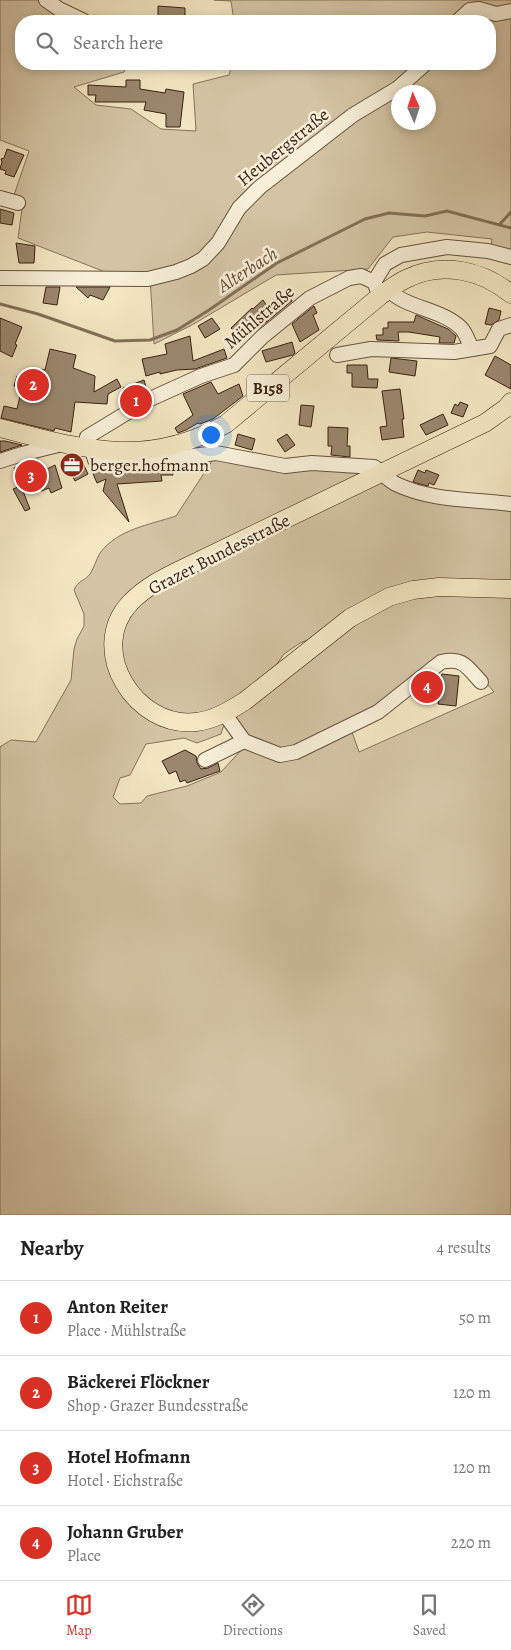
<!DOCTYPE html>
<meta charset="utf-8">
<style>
body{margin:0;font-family:Alegreya,serif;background:#f6f6f6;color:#222}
.compass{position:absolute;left:391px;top:85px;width:45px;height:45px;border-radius:50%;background:#fff;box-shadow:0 2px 8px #0003;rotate:357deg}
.you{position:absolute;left:210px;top:434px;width:18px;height:18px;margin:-12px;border:4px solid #fff;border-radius:50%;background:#1a73e8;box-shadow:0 0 0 8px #1a73e833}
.badge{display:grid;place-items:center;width:32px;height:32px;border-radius:50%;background:#d93025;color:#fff;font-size:16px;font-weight:700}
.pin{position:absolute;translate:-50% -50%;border:2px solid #fff;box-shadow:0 1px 5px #0006}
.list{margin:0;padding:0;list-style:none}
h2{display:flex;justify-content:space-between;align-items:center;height:65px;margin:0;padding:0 20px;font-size:21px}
h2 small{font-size:16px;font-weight:400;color:#767676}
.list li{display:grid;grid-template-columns:32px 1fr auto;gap:15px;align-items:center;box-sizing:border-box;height:75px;padding:0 20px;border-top:1px solid #e0e0e0}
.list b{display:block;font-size:19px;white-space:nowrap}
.list p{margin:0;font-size:16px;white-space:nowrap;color:#767676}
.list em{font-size:16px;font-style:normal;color:#767676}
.icon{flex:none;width:28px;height:28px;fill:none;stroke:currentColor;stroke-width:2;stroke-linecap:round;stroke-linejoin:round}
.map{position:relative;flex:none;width:511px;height:1215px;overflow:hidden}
.search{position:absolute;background:#fff;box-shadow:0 2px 8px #0003;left:15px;right:15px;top:15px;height:55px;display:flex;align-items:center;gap:12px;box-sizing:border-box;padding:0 18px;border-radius:20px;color:#767676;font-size:19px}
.sheet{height:365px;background:#fff}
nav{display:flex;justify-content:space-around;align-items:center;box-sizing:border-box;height:70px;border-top:1px solid #e0e0e0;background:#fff;font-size:14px;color:#767676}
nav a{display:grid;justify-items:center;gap:2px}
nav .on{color:#d93025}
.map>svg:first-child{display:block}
.green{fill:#d4c4a5;stroke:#88725b;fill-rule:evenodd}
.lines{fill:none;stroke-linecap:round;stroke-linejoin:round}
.stream{stroke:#846f57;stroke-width:3}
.building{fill:#9b876e;stroke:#3b2011}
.minor-casing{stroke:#69523e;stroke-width:16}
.major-casing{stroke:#3b2011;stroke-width:19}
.minor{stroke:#f7efd8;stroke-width:14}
.major{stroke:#f3e6c3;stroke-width:18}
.labels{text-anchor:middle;stroke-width:5;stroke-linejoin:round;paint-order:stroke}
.shield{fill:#f7efd8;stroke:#735e4d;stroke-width:1}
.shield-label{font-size:16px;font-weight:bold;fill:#3b2011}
.street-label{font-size:18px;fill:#3b2011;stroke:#f7efd8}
.poi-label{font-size:18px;fill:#3b2011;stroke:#f7efd8;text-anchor:start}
.water-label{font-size:19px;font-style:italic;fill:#654e3a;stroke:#f7efd8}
</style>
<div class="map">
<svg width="511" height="1215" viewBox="0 0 511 1215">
<rect width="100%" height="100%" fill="#f3e6c3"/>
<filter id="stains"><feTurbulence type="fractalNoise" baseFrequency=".004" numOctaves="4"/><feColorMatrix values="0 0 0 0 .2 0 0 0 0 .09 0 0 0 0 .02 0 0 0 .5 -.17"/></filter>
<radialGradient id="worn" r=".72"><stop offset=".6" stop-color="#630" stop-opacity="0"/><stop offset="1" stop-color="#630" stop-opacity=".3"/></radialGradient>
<g class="green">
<path d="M 0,0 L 43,0 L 79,21 L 21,21 L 21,64 L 127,64 L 124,72 L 74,87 L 96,105 L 131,109 L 161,129 L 196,131 L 193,84 L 229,75 L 232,64 L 490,64 L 490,21 L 234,21 L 231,1 L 214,0 L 511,0 L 511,254 L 491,249 L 492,239 L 427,232 L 393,237 L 368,269 L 276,275 L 192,325 L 154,344 L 150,276 L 118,277 L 18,238 L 23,201 L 13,198 L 29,151 L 0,140 ZM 398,92 L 428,92 L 428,122 L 398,122 Z"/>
<path d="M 214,458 L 370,471 L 112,617 C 116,630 132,705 137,710 C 155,728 178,732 202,730 L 351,627 L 382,609 L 405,600 L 424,596 L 511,596 L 511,1215 L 0,1215 L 0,747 L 11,740 L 36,742 L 71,680 L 74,649 L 77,639 L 84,626 L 84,614 L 74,590 C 78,580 84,582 90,574 C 94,568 96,560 100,553 C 118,529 149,525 176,516 ZM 447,654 L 463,656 L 494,692 L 359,752 L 351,729 L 363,717 ZM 234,722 L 244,747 L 221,772 L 187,786 L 147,796 L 141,803 L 120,804 L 113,797 L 120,778 L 130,775 L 146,744 L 184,738 L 197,743 L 221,734 L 223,727 Z"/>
<polygon points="381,480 511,508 511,584 414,583 322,634 300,643 284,654 274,668 233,703 201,714 170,714 132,686 121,655 122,638 125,627 138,604 149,594"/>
</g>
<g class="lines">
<g class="stream">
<polyline points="500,224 511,212"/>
<polyline points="0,304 38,314 115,341 150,340 177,330 209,310 277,263 365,219 389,213 425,216 447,211 511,228"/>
</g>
</g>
<g class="building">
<polygon points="158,6 185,8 185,21 158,21"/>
<polygon points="126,80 140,80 140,89 165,93 166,89 184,92 180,127 166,127 166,114 144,110 146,102 95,102 96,95 88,95 88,85 126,87"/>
<polygon points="7,149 24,155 14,177 5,174 6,171 0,169 2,162 1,159 4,158"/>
<polygon points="0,209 14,213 12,225 0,223"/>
<polygon points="16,243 35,246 34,263 19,263"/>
<polygon points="46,287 60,287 57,305 43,303"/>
<polygon points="76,287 110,287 103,300 90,295 88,298"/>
<polygon points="287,291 292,301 257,330 252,324 239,336 231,328 252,308 253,309 263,300 267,306"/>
<polygon points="314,306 317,313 313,315 319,330 300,342 292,324"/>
<polygon points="489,308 501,311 499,320 491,325 485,324"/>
<polygon points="416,315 448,329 456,336 454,343 439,343 440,337 409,332 398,332 399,341 377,340 376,335 383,335 383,328 388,328 388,322 414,322"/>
<polygon points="0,318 22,327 15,344 17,345 12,357 0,351"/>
<polygon points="212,318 220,329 205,338 198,326"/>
<polygon points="190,336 193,361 224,349 227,358 195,369 177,370 160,374 160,372 146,376 142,359 167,354 165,344"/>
<polygon points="292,342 295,353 293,355 266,362 262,351"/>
<polygon points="50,349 76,355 73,368 95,376 94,392 117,379 121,387 108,394 107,404 75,402 71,432 55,428 54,431 1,418 4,406 17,409 22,388 14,386 17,376 23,378 28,370 32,368 45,370"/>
<polygon points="495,356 511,365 511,389 485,375"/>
<polygon points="391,358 417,361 415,376 389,372"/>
<polygon points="347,365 367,365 368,379 378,379 377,388 352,387 352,373 347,373"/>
<polygon points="144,380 147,391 128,402 123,388"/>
<polygon points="211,382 218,394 239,384 243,396 213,419 200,424 198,423 186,430 178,433 175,428 193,415 183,394"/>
<polygon points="400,389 404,419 402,419 404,437 382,440 380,427 387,426 382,391"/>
<polygon points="460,402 468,405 463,417 451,413 455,404 458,406"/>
<polygon points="301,405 314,406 311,427 299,425"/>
<polygon points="443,414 448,425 426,435 420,425"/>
<polygon points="328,427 348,428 347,446 350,446 350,457 331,455 332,446 328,446"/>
<polygon points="238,434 255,439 252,450 235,445"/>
<polygon points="287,434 295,445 285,452 277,440"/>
<polygon points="0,441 5,441 22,445 0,452"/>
<polygon points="75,456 80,457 88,474 75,481 65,461"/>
<polygon points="38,459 43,471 55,465 62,488 51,493 49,488 41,491 37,480 21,486 30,509 25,511 13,489 21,486 14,468"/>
<polygon points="172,467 173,475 161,475 162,481 117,484 129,522 103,491 106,479 97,483 91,469 114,472 137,472"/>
<polygon points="418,470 425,473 426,470 439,475 434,485 429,483 428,486 413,482"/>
<polygon points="442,674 459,676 456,706 438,704 439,699 433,698 435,678 441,678"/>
<polygon points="185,750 196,756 197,763 201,769 208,768 218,763 220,771 187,783 185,780 180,782 176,771 169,774 162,761"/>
</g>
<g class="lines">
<defs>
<g id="minor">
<polyline points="46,0 59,9 84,21"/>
<polyline points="458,21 470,10 479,9 496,14 511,11"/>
<polyline points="0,198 18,203"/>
<polyline points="0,278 148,279 176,272 191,266 203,259 218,243 239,208 260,187 353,115 398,88 425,64"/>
<polyline points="374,282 385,264 401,255 447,247 488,251 511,257"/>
<path d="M 389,290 C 405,308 442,309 461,328 C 466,333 469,343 472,349 L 490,346 L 499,329 L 511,325"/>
<polyline points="337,355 371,349 454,352 472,349"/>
<polyline points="85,448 87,437 148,400 201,376 234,365 262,337 310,298 349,278 361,276 374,282 380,296"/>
<path d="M 92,450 L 95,460 L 114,463 L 137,463 L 216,453 L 285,466 L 312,463 L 374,467 C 382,472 388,480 396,484 C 431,501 472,499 511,504"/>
<polyline points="0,461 22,454 62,444"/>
<path d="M 226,713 L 229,720 L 244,741 L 280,755 L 296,752 L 378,712 L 441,662 C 463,657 467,667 481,682"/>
<polyline points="205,760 244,741"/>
</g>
<g id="major">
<path d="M 511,402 L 506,408 L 485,423 L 184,568 C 165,577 145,587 130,603 C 86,650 136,729 196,722 C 214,720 229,711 245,701 L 350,618 L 389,597 L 413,590 L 439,587 L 511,589"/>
<path d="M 0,428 C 83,449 145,469 226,424 L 380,296 C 388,290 397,283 406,279 C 441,261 482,270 511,294"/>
</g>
</defs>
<use href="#minor" class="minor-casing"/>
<use href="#major" class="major-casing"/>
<use href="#minor" class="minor"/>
<use href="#major" class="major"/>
</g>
<defs>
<symbol id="office-disc" viewBox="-11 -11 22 22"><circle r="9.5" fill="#8f2418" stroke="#f7efd8"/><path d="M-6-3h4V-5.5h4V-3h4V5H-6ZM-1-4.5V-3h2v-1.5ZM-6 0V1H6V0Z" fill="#fff"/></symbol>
</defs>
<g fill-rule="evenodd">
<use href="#office-disc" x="58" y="451" width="28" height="28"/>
</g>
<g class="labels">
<rect class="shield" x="247" y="374.5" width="42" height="27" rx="4"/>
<g class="shield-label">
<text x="268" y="394">B158</text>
</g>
<g class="street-label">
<text transform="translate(283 147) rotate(-39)" y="6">Heubergstraße</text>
<text transform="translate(259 317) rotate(-41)" y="6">Mühlstraße</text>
<text transform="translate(219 554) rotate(-27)" y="6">Grazer Bundesstraße</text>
</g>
<g class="poi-label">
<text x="90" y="471">berger.hofmann</text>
</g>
<g class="water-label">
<text transform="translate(247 269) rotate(-33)" y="7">Alterbach</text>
</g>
</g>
<rect width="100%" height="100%" filter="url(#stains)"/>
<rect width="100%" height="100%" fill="url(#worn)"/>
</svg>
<svg class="compass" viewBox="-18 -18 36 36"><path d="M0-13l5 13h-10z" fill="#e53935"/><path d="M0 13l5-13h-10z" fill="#767676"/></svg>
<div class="you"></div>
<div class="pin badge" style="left:136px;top:401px">1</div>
<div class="pin badge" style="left:33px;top:385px">2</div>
<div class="pin badge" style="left:31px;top:476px">3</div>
<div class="pin badge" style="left:427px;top:687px">4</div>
<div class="search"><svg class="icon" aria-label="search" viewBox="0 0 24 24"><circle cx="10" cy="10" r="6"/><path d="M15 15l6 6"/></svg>Search here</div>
</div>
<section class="sheet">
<h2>Nearby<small>4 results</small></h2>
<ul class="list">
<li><span class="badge">1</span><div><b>Anton Reiter</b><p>Place · Mühlstraße</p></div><em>50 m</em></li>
<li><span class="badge">2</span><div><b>Bäckerei Flöckner</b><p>Shop · Grazer Bundesstraße</p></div><em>120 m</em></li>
<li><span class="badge">3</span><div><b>Hotel Hofmann</b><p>Hotel · Eichstraße</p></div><em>120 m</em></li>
<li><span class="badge">4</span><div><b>Johann Gruber</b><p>Place</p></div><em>220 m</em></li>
</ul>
</section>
<nav>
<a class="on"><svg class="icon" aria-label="map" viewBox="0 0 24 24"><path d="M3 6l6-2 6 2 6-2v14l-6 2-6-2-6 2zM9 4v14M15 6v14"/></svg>Map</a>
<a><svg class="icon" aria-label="directions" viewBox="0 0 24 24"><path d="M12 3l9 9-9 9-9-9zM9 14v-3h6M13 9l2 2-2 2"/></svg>Directions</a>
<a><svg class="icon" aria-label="saved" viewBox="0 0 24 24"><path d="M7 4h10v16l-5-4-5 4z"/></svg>Saved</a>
</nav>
